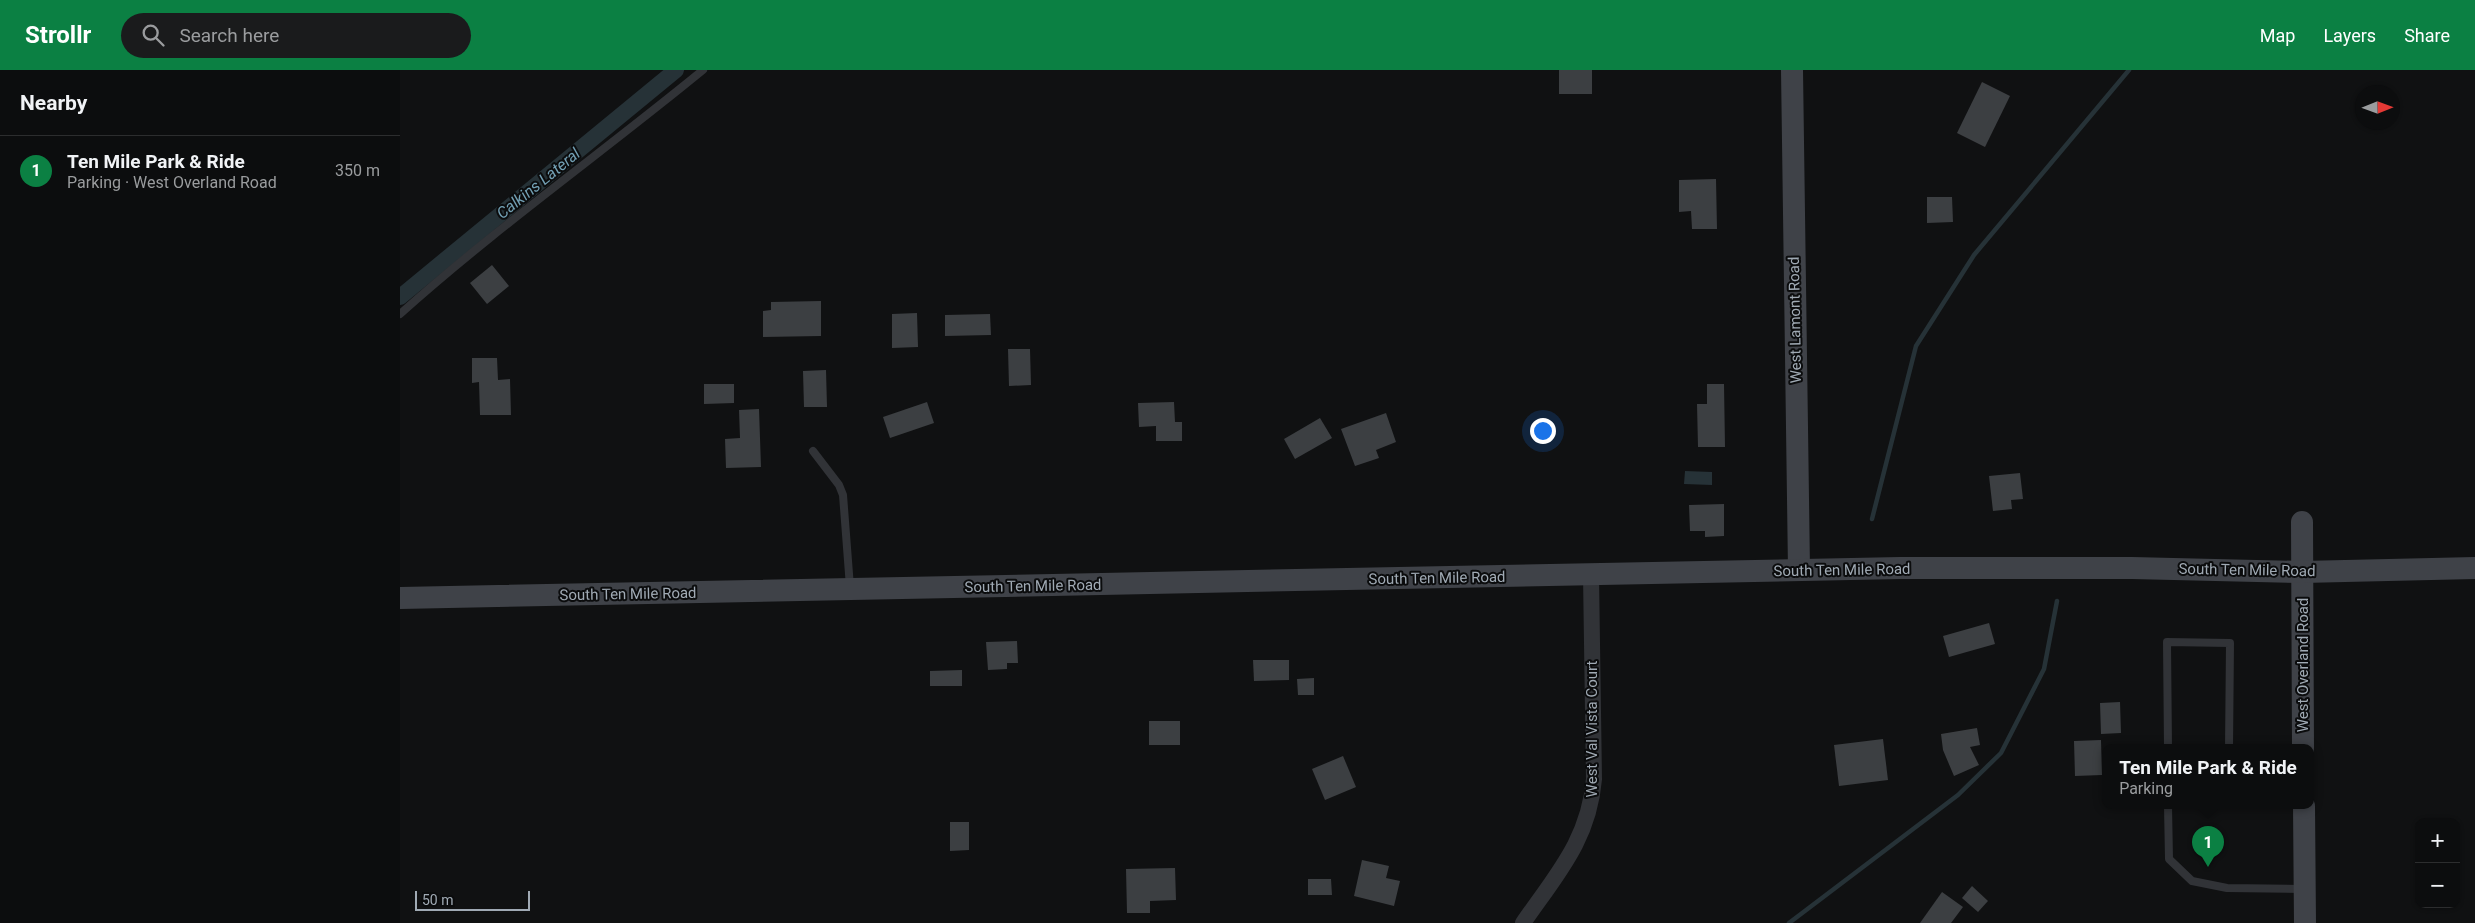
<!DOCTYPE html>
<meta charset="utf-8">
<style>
body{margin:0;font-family:Roboto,sans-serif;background:#1a1b1c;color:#f1f3f6}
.controls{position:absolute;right:15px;bottom:15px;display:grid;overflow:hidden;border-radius:10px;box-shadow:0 1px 4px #0004}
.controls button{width:45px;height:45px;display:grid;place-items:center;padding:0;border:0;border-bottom:1px solid #2c2d2e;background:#0c0d0e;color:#f1f3f6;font:25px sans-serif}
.compass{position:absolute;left:1955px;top:15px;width:45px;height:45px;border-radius:50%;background:#0c0d0e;box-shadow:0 1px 4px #0004;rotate:89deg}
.scale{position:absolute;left:15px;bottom:12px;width:115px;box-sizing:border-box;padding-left:5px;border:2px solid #a0aab4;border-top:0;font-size:14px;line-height:18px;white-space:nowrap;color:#a0aab4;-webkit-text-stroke:4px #0b0c0d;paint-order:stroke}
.you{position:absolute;left:1142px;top:360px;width:18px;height:18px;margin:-12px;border:4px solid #fff;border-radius:50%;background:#1a73e8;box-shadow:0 0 0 8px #1a73e833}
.badge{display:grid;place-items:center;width:32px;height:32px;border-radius:50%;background:#0b8043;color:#fff;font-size:16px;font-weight:700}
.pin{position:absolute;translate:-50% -41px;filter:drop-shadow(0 1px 2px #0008)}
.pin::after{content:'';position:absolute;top:26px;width:18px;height:15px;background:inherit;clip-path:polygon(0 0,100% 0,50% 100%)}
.popup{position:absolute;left:1702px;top:674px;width:212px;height:65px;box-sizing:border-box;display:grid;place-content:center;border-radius:10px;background:#0c0d0e;filter:drop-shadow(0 1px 4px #0005);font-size:16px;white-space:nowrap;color:#9a9c9e}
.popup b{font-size:19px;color:#f1f3f6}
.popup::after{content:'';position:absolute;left:50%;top:100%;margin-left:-10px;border:10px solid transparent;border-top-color:#0c0d0e}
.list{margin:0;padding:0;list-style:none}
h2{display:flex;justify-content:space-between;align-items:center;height:65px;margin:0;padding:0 20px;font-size:21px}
h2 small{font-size:16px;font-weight:400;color:#9a9c9e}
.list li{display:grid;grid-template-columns:32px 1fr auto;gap:15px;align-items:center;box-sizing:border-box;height:70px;padding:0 20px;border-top:1px solid #2c2d2e}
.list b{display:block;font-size:19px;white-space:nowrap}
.list p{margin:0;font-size:16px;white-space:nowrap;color:#9a9c9e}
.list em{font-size:16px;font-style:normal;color:#9a9c9e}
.icon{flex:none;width:28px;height:28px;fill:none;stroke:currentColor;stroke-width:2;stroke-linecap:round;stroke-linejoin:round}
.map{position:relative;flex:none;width:2075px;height:853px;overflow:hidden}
header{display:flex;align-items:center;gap:30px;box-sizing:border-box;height:70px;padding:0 25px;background:#0b8043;color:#fff}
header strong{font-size:24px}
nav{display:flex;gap:28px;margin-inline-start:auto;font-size:18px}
.search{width:350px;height:45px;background:#1a1b1c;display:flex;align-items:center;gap:12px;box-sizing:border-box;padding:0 18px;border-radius:28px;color:#9a9c9e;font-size:19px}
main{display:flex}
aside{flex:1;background:#0c0d0e}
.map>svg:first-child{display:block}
.water{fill:#263237}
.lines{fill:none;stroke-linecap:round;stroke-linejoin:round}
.stream{stroke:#263237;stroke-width:4.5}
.canal{stroke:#263237;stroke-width:16}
.building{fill:#3c3f42}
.lane{stroke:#313337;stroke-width:8}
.street{stroke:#313337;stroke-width:16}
.secondary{stroke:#3f4248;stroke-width:22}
.labels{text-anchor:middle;stroke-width:4;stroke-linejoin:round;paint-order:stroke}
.street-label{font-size:15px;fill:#a0aab4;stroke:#0b0c0d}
.water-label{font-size:16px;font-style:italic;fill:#73a0b4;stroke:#0b0c0d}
</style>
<header>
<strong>Strollr</strong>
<div class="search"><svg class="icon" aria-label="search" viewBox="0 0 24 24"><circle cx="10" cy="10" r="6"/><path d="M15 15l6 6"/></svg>Search here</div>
<nav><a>Map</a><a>Layers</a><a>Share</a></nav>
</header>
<main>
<aside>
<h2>Nearby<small></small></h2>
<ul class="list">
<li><span class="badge">1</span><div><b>Ten Mile Park &amp; Ride</b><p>Parking · West Overland Road</p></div><em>350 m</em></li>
</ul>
</aside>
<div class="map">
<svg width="2075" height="853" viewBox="0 0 2075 853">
<rect width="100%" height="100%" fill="#101112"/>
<polygon class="water" points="1285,401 1312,402 1312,415 1284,414"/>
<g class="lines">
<g class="stream">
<polyline points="1472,449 1516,276 1574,185 1729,0"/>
<polyline points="1389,853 1558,725 1601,683 1644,599 1657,531"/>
</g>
<polyline class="canal" points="0,227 276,0"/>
</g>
<g class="building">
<rect x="1159" y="0" width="33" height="24"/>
<polygon points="1582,12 1610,26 1585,77 1557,63"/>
<polygon points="1316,109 1317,159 1292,159 1291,141 1279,142 1279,110"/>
<polygon points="1527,127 1552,127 1553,152 1527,153"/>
<polygon points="92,195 109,216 87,234 70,213"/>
<polygon points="421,231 421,266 363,267 363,241 371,240 371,232"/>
<polygon points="517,243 518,277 492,278 492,244"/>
<polygon points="590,244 591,265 545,266 545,245"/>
<polygon points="608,279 630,279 631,315 609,316"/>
<polygon points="72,288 97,288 98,310 110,309 111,345 80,345 79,312 72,313"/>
<polygon points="426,300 427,337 404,337 403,301"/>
<polygon points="304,314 334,314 334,333 304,334"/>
<polygon points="1307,314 1324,314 1325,377 1298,377 1297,334 1307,334"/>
<polygon points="527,332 534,353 490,368 483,347"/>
<polygon points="774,332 775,352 782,352 782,371 756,371 756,356 739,357 738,333"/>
<polygon points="359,339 361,397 326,398 325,369 340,368 339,340"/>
<polygon points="986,343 996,372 976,380 979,388 955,396 941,359"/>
<polygon points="920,348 932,368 895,389 884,369"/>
<polygon points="1620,403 1623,429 1611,430 1612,439 1593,441 1589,406"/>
<polygon points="1324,434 1324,466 1305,467 1305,461 1290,461 1289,435"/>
<polygon points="1589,553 1595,574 1549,587 1543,566"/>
<polygon points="617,571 618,593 607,593 607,599 588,600 586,572"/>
<polygon points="853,590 889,590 889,610 854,611"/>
<polygon points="562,600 562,616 530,616 530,601"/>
<polygon points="914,608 914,625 898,625 897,609"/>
<polygon points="1720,632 1721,663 1701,664 1700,633"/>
<rect x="749" y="651" width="31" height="24"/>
<polygon points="1577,658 1580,675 1570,677 1579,695 1554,706 1543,680 1541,664"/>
<polygon points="1483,669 1488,710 1439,716 1434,675"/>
<polygon points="1701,670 1702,705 1675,706 1674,671"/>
<polygon points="943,686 956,717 925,730 912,699"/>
<polygon points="550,752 569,752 569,780 550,781"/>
<polygon points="962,790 989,796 986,808 1000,811 994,836 954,826"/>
<polygon points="775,798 776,830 750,831 750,843 727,843 726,799"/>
<polygon points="908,809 931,809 932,825 908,825"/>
<polygon points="1572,816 1588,831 1578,842 1562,828"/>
<polygon points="1542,822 1563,837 1551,853 1520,853"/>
</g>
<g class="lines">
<g class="lane">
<path d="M 0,244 C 96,158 203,82 303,0"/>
<polyline points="413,381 439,415 443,425 450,517"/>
<polyline points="1768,678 1767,572 1830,573 1829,678"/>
<polyline points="1768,736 1769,789 1792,811 1827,818 1903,819"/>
</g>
<path class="street" d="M 1123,853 C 1156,805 1189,770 1194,709 L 1191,505"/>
<g class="secondary">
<polyline points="1392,0 1399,500"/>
<polyline points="1902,452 1903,678"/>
<polyline points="0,528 1500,498 1732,498 1902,502 2075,498"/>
<polyline points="1904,736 1905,853"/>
</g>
</g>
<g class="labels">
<g class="street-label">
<text transform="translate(1395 250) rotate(-91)" y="5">West Lamont Road</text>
<text transform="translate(1442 500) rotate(-1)" y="5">South Ten Mile Road</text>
<text transform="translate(1847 500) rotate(1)" y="5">South Ten Mile Road</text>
<text transform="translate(1037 508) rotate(-1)" y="5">South Ten Mile Road</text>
<text transform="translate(633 516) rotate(-1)" y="5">South Ten Mile Road</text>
<text transform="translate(228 524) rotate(-1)" y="5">South Ten Mile Road</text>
<text transform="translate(1903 595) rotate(-90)" y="5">West Overland Road</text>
<text transform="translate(1192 659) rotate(-90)" y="5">West Val Vista Court</text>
</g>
<g class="water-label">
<text transform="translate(138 113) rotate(-39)" y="6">Calkins Lateral</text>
</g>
</g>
</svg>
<div class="controls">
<button>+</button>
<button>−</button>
</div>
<svg class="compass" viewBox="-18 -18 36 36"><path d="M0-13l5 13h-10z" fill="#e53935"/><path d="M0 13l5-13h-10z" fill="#9a9c9e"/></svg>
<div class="scale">50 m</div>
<div class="you"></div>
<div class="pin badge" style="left:1808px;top:797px">1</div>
<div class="popup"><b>Ten Mile Park &amp; Ride</b>Parking</div>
</div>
</main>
